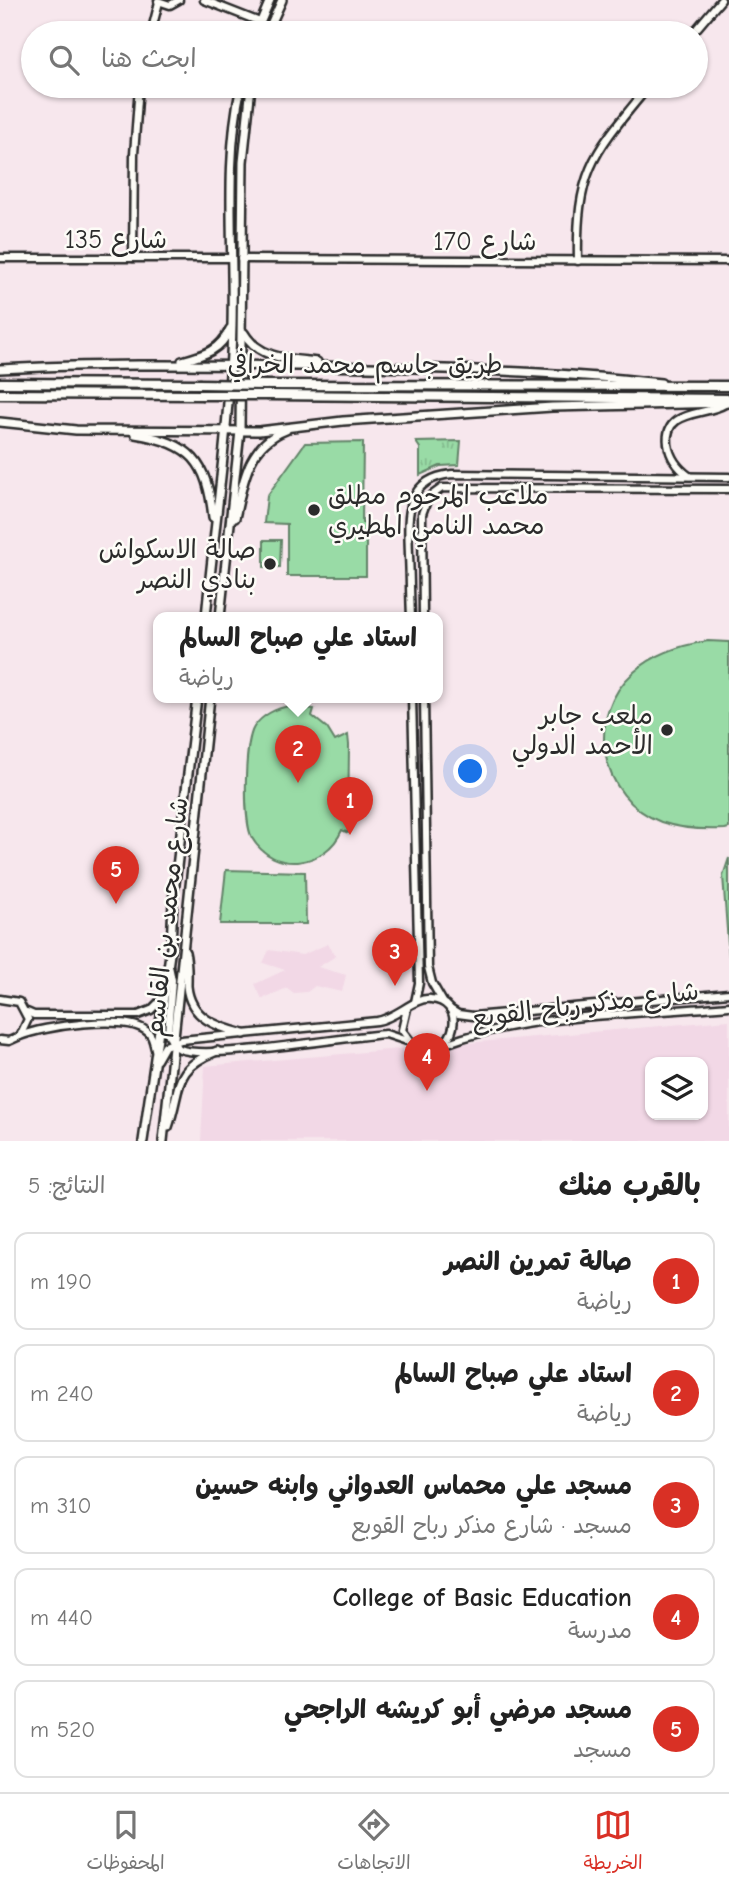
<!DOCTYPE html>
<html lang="ar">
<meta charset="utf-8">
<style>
body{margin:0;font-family:"Comic Neue","Playpen Sans Arabic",sans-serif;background:#f2f2f2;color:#222;direction:rtl}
.controls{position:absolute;right:21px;bottom:21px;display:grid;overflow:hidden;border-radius:14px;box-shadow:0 2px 5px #0004}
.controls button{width:63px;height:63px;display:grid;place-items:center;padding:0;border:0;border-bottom:2px solid #e0e0e0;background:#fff;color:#222;font:35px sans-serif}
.you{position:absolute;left:471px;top:772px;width:24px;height:24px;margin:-18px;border:5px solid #fff;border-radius:50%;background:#1a73e8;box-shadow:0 0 0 10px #1a73e833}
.badge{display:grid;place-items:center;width:46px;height:46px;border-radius:50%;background:#d93025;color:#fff;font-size:23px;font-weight:700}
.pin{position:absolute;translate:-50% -58px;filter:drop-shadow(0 2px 4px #0008)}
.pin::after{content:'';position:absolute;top:37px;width:24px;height:21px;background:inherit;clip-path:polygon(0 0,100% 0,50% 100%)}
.popup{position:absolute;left:153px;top:612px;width:290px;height:91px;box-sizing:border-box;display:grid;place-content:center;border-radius:14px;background:#fff;filter:drop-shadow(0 2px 5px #0005);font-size:23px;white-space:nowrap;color:#767676}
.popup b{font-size:26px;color:#222}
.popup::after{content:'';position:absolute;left:50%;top:100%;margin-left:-14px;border:14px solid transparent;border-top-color:#fff}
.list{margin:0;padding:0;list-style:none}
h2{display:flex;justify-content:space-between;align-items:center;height:91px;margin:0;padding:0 28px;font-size:30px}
h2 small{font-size:23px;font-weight:400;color:#767676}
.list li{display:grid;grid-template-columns:46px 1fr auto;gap:21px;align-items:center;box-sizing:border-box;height:98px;margin:0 14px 14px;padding:0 14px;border:2px solid #e0e0e0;border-radius:14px}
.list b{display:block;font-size:26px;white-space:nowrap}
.list p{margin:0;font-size:23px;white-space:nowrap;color:#767676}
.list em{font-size:23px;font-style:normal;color:#767676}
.icon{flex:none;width:38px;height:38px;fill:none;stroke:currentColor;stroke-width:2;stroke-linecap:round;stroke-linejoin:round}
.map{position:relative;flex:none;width:729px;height:1141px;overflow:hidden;direction:ltr}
.search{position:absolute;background:#fff;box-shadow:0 2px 5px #0004;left:21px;right:21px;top:21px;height:77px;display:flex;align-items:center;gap:18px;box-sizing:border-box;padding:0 24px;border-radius:38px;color:#767676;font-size:26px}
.sheet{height:651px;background:#fff}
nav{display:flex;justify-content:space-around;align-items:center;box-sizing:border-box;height:98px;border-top:2px solid #e0e0e0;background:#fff;font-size:19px;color:#767676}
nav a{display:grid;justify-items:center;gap:4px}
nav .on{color:#d93025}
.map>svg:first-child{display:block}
.built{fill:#f2d8e6;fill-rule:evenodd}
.grass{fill:url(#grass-tufts);stroke:#628368;stroke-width:2}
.garden{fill:#99dba6;stroke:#628368;stroke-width:2}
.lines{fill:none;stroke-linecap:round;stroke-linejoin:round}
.secondary-casing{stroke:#2b2b2b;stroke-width:11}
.primary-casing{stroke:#2b2b2b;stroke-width:12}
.highway-casing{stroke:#2b2b2b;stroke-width:13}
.secondary{stroke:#fdfcf7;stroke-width:6}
.primary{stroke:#fdfcf7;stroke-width:7}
.highway{stroke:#fdfcf7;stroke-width:8}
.highway-bridge-casing{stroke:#2b2b2b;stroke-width:13;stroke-linecap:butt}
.highway-bridge{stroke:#fdfcf7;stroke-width:8}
.poi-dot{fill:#2b2b2b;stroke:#fdfcf7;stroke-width:2.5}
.labels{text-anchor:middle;stroke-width:5;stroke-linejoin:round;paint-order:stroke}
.street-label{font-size:26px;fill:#2b2b2b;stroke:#fdfcf7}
.poi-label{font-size:26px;fill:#2b2b2b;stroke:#fdfcf7;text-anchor:end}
</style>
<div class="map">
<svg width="729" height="1141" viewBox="0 0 729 1141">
<defs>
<pattern id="grass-tufts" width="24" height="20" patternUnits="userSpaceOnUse" patternTransform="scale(1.75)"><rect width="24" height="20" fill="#99dba6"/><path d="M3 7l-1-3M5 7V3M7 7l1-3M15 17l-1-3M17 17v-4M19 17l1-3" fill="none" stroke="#84bc8f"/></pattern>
</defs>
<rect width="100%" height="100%" fill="#f7e7ed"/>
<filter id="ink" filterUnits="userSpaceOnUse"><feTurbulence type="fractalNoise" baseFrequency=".0143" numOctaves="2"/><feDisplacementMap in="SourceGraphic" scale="14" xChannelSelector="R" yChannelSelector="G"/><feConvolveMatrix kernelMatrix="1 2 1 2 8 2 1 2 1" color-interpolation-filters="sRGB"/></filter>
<g filter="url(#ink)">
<g class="built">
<polygon points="328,944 336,956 318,967 346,975 342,992 315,986 307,992 294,993 287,988 262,999 255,984 285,970 263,963 269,950 302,955"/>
<path d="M 729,1020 L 729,1141 L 201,1141 L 205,1066 ZM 650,1062 L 703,1062 L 703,1115 L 650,1115 Z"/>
</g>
<polygon class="grass" points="461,441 459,465 440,466 420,475 420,448 416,442"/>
<g class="garden">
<polygon points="363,442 362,523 366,524 366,576 287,576 287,524 264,523 267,496 305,443"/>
<polygon points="264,540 281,540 280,567 264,567"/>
<path d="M 708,641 L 729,642 L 729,828 L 725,829 C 704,830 681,829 661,822 C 599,798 584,716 634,672 C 655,653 681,645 708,641 Z"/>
<path d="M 290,706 L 314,709 L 312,716 L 327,728 L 335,741 L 348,735 L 349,745 L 348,833 L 342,830 C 326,867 274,875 252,838 C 243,821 244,743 254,727 C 262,715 276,708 290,706 Z"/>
<polygon points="729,858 729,957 723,876"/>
<polygon points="226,870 305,872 306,924 220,924"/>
</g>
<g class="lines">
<defs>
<g id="secondary">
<polyline points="204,0 260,22"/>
<polyline points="158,1 170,5 179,0"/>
<polyline points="151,33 159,2"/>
<polyline points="693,33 721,0"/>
<polyline points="0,258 232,258"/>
<polyline points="133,258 134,154 139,86"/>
<polyline points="241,259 729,261"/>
<path d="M 578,261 C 576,169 594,153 649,86"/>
<path d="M 689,476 C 678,468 670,458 668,444 C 663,409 706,416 725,404"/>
<path d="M 411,617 C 410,596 410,576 409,555 C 408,518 403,479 452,474 L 729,477"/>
<polyline points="423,617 422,514 428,498 442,488 729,489"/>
<polyline points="412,697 419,983 415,1002"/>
<polyline points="424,697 428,967 432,983 443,1002"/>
<path d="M 169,966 L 172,980 L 168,1033 C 170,1039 174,1046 180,1049 C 206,1061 349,1036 386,1034 L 407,1041"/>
<polyline points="0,999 19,1002 28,1019 20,1036 9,1041 0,1040"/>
<polyline points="450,1009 458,1014 473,1016 729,993"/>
<polyline points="27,1012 34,1015 138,1015 151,1010 164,997"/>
<path d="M 20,1036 C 43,1026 124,1015 145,1030 C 152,1034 153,1041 155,1049"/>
<path d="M 448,1043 C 526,1014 644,1014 729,1006"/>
<path d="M 157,1060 L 165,1046 L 181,1040 L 377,1021 C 397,1018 414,997 431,999 C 464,1002 458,1043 431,1051 L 415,1047 L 402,1030 L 407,1009"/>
</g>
<g id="primary">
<polyline points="256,33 270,0"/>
<polyline points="267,33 282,0"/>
<path d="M 244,333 C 259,359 290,359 317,362"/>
<path d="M 182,361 C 204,355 220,351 230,329"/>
<path d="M 0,369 C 104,363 208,365 312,366 C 429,368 545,370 661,383"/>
<polyline points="0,422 76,430 259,431 343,421 552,407 729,403"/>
<path d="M 135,434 C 192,443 207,462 213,517"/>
<path d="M 235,518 C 243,483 247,445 286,430"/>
<path d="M 206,617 C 215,520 230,423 232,325 C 234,246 224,163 241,86"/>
<polyline points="220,617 240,431 243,162 251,86"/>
<path d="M 185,952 C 188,964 187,975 187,986 C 190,1018 217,1027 244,1034"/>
<path d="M 168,1127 C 182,1088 171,1069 217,1051"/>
<polyline points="143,1141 171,947 173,901 197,697"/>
<polyline points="163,1141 210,697"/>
</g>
<g id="highway">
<polyline points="0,383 199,384"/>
<polyline points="266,385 729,386"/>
<polyline points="0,394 201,395"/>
<polyline points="268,395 729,399"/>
</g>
</defs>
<use href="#secondary" class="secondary-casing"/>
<use href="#primary" class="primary-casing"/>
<use href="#highway" class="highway-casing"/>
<use href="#secondary" class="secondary"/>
<use href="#primary" class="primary"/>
<use href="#highway" class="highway"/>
<defs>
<g id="highway-bridge">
<polyline points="199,384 266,385"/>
<polyline points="201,395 268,395"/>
</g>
</defs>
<use href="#highway-bridge" class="highway-bridge-casing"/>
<use href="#highway-bridge" class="highway-bridge"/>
</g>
</g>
<g class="poi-dot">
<circle cx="314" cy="510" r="7"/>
<circle cx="270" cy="564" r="7"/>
<circle cx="667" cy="730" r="7"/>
</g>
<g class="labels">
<g class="street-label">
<text x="116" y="248">شارع 135</text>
<text x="485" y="250">شارع 170</text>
<text x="365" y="373">طريق جاسم محمد الخرافي</text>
<text transform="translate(166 917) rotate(-84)" y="9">شارع محمد بن القاسم</text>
<text transform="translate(585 1004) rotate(-7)" y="9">شارع مذكر رباح القوبع</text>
</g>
<g class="poi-label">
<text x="328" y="504" text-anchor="start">ملاعب المرحوم مطلق<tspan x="328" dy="30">محمد النامي المطيري</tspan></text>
<text x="256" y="558">صالة الاسكواش<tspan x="256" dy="30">بنادي النصر</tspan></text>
<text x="653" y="724">ملعب جابر<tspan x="653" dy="30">الأحمد الدولي</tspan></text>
</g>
</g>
</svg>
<div class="controls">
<button><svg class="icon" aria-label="layers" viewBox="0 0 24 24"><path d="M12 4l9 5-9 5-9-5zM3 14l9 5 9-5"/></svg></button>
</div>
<div class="you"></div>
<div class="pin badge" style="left:350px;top:835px">1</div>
<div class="pin badge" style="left:298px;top:783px">2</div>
<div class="popup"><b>استاد علي صباح السالم</b>رياضة</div>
<div class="pin badge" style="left:395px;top:986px">3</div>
<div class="pin badge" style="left:427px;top:1091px">4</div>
<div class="pin badge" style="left:116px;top:904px">5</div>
<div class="search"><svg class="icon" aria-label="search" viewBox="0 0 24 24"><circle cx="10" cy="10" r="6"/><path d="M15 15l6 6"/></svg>ابحث هنا</div>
</div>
<section class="sheet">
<h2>بالقرب منك<small>النتائج: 5</small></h2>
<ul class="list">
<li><span class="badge">1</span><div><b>صالة تمرين النصر</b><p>رياضة</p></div><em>190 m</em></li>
<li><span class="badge">2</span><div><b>استاد علي صباح السالم</b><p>رياضة</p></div><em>240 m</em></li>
<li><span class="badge">3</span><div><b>مسجد علي محماس العدواني وابنه حسين</b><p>مسجد · شارع مذكر رباح القوبع</p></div><em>310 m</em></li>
<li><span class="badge">4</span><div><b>College of Basic Education</b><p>مدرسة</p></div><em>440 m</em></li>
<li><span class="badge">5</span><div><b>مسجد مرضي أبو كريشه الراجحي</b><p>مسجد</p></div><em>520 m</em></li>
</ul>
</section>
<nav>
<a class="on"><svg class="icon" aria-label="map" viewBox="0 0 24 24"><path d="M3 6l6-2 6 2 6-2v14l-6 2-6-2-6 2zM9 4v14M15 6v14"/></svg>الخريطة</a>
<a><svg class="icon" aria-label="directions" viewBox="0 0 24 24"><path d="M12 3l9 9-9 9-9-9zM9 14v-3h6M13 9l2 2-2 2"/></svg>الاتجاهات</a>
<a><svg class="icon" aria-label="saved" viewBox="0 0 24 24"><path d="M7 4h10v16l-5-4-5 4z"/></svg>المحفوظات</a>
</nav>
